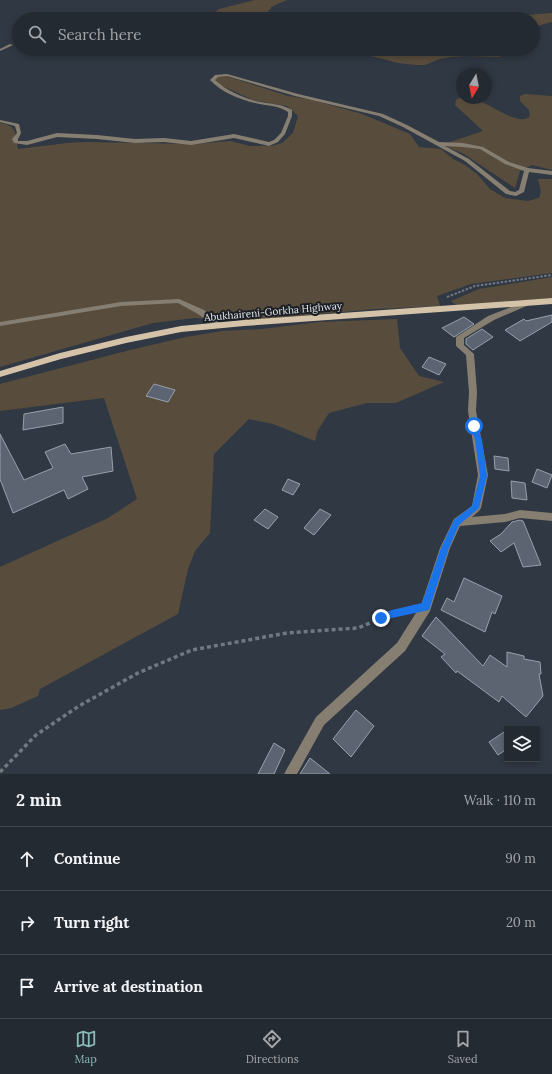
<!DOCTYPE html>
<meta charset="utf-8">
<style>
body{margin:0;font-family:Lora,serif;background:#30363e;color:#f1f3f6}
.controls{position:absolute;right:12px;bottom:12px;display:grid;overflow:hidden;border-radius:0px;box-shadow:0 2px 6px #0003}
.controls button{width:36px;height:36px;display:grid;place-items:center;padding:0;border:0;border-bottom:1px solid #41464d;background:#242a32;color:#f1f3f6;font:20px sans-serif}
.compass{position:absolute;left:456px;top:68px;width:36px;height:36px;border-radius:50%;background:#242a32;box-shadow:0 2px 6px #0003;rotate:190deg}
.stop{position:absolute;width:12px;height:12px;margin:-9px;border:3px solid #1a73e8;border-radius:50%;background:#fff}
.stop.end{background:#1a73e8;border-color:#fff;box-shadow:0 1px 4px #0008}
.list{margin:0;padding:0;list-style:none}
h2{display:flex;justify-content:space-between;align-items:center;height:52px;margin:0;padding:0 16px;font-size:17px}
h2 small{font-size:13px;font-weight:400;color:#a3a7ac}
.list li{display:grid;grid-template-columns:26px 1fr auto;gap:12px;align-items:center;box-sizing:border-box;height:64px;padding:0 16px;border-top:1px solid #41464d}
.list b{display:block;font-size:15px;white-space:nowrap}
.list em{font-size:13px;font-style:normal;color:#a3a7ac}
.icon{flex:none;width:22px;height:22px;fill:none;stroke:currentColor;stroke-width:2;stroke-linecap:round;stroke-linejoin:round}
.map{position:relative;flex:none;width:552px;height:774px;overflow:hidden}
.search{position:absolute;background:#242a32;box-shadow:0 2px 6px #0003;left:12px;right:12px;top:12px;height:44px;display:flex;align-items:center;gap:10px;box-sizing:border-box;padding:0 14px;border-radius:22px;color:#a3a7ac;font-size:15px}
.sheet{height:244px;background:#242a32}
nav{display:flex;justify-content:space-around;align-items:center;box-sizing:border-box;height:56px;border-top:1px solid #41464d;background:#242a32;font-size:11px;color:#a3a7ac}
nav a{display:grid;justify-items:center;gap:2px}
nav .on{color:#8bbbb9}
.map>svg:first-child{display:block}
.green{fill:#584d3d}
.building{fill:#5b6470;stroke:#97a1ad}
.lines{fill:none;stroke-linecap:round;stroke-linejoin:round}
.path-far1{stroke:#717882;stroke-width:2;stroke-dasharray:2.5 1.5;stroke-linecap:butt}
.path{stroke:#717882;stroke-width:3.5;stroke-dasharray:4 3;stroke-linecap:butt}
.street{fill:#867e71;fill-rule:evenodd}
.primary{fill:#d5c3a9;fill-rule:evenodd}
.route{fill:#1a73e8}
.labels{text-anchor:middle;stroke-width:4;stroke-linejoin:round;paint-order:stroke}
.street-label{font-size:10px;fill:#e7ecf3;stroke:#1b1f24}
</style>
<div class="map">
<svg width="552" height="774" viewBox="0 0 552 774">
<rect width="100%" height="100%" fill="#303843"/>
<g class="green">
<path d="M 255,0 L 287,0 L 271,7 L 271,9 L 267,11 L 281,15 L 316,14 L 318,14 L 318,18 L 237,19 L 237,13 C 223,13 207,23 194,16 L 196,13 L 213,14 L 219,9 Z"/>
<polygon points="552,13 552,22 533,27 533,19 504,19 513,16"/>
<polygon points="331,49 516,49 507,55 498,57 468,56 451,57 440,59 425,65 416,65 398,63 359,53 336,53"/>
<path d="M 226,76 L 288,96 L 313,100 L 362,114 L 410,134 L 419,147 L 441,149 L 453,159 L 465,165 L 477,174 L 490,189 L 505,198 L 528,201 L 539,198 L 541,191 L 538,179 L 552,179 L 552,273 L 471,284 L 437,296 L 440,306 L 376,309 L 250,320 L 194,318 L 153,323 L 0,367 L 0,123 C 18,126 15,134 18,149 L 67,143 L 85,142 L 192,144 L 230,141 L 250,146 L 272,146 L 282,143 L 293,133 L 298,116 L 287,106 L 253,100 L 216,83 L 214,80 L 218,77 Z"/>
<path d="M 525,94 L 552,96 L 552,170 L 532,165 L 520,171 L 515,188 L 464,154 L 438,143 L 447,143 L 483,131 L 455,105 L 456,100 C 476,87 515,131 530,116 L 529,110 L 520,101 L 520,96 Z"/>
<polygon points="552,277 552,298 456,305 451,301 479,289"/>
<polygon points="397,319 400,348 419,376 444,382 396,403 367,403 329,413 318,430 315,441 273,424 249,419 214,454 210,533 195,551 188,569 178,614 40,689 38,696 11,708 0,710 0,567 108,518 137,499 104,398 0,411 0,384 130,350 186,337 222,331 262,329 319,322"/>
</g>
<g class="building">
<polygon points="552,315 552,322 520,341 505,330 524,319 526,321"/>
<polygon points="464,317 474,324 454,337 442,328"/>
<polygon points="482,329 493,337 473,350 466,344 466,339"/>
<polygon points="429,357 446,364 439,375 422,367"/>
<polygon points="154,384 175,390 168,402 146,396"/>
<polygon points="63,407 63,423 23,430 24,414"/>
<polygon points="0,434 24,480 53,468 45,452 65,444 71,454 111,447 113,471 82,477 88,489 68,499 64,490 13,513 0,479"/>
<polygon points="494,456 508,458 509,471 495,469"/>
<polygon points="537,469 552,475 547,488 532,482"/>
<polygon points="288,479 300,484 293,495 282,490"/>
<polygon points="511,481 525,483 527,500 512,498"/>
<polygon points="265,509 278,517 268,529 254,520"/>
<polygon points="320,509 331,515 314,535 304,528"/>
<polygon points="520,520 523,521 541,565 523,567 514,543 501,552 490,541 501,534 512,522"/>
<polygon points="464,578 502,596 495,614 492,612 485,632 441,610 447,598 454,602"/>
<polygon points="436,617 483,666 490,655 507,667 507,652 524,656 524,659 540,662 541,674 539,674 543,696 526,717 502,696 499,702 457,671 456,673 441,657 445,654 422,636"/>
<polygon points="356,710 374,726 351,757 333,739"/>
<polygon points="507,730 507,749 498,755 489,742"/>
<polygon points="274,743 285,750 274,774 258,774"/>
<polygon points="310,758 330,774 300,774"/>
</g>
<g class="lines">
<polyline class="path-far1" points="447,297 475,286 552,275"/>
<polyline class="path" points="0,772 36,735 79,706 138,673 192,650 287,633 358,628 392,614 409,610"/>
<g class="street">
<polygon points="10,44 13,45 0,51 0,49"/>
<path d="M 227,74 L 298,94 L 383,114 L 407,125 L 439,142 L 463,143 L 483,147 L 509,162 L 528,168 L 552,171 L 552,175 L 529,172 L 524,192 L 516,196 L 506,194 L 465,161 L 403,127 L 379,116 L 295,96 L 227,76 L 218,77 L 215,80 C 227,91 245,99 261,102 C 271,104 282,104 292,110 L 292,116 L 285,134 L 278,142 L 269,146 L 234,138 L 191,145 L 164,142 L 135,143 L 97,139 L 57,137 L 27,145 L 14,143 L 12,139 L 17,133 L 15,126 L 0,122 L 0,120 L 19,124 L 21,133 L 18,139 L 18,141 L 27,141 L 57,133 L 97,135 L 135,139 L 164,138 L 191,141 L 234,134 L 269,142 L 274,140 L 281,133 L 288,116 L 288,112 C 279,106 270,106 260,104 C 243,101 222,93 210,80 L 215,75 ZM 445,146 L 463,147 L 480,149 L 505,164 L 524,171 L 519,190 L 515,192 L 510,191 L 469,159 Z"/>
<polygon points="179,299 204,310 223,325 219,327 216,327 198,314 178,303 121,306 0,326 0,322 121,302"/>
<polygon points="529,300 532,302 531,304 494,320 464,338 464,345 474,354 477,392 476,411 488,475 481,508 479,511 472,517 505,514 520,510 552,513 552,521 520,518 505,522 460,526 450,548 430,611 405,651 324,725 297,774 284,774 316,717 397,643 421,605 440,548 454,519 472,506 478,475 468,411 469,392 466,355 456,346 456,337 488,316"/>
</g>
<polygon class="primary" points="552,298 552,304 244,326 181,332 126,343 61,359 0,377 0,371 60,353 126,337 181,326 244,320"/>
</g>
<polygon class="route" points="474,423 477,426 482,440 487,476 479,508 459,525 449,548 429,610 392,618 381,623 378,621 376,618 378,615 392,610 422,603 441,548 454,520 472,506 480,476 475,440 471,426"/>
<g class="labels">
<g class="street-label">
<text transform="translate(273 311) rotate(-5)" y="4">Abukhaireni-Gorkha Highway</text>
</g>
</g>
</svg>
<div class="controls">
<button><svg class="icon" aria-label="layers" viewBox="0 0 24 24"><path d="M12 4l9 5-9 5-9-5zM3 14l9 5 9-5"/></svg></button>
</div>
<svg class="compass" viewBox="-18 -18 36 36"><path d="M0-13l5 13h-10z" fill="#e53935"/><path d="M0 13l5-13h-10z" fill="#a3a7ac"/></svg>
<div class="stop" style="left:474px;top:426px"></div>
<div class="stop end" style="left:381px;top:618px"></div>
<div class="search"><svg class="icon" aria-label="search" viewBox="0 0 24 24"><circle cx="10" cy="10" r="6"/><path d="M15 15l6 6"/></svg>Search here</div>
</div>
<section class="sheet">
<h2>2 min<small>Walk · 110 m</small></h2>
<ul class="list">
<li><svg class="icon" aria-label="ahead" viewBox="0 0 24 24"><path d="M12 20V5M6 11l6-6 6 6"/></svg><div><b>Continue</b></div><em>90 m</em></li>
<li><svg class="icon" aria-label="right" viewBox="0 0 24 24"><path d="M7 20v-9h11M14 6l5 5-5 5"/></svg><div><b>Turn right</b></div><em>20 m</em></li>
<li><svg class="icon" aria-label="arrive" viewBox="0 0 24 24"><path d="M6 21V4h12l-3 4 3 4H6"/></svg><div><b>Arrive at destination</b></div></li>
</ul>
</section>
<nav>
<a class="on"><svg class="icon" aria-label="map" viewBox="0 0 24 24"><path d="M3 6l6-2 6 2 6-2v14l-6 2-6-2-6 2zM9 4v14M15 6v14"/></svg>Map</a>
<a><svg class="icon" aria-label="directions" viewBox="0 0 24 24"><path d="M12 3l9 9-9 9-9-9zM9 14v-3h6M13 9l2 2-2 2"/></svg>Directions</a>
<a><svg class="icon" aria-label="saved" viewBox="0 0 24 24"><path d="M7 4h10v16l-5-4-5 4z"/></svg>Saved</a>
</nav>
